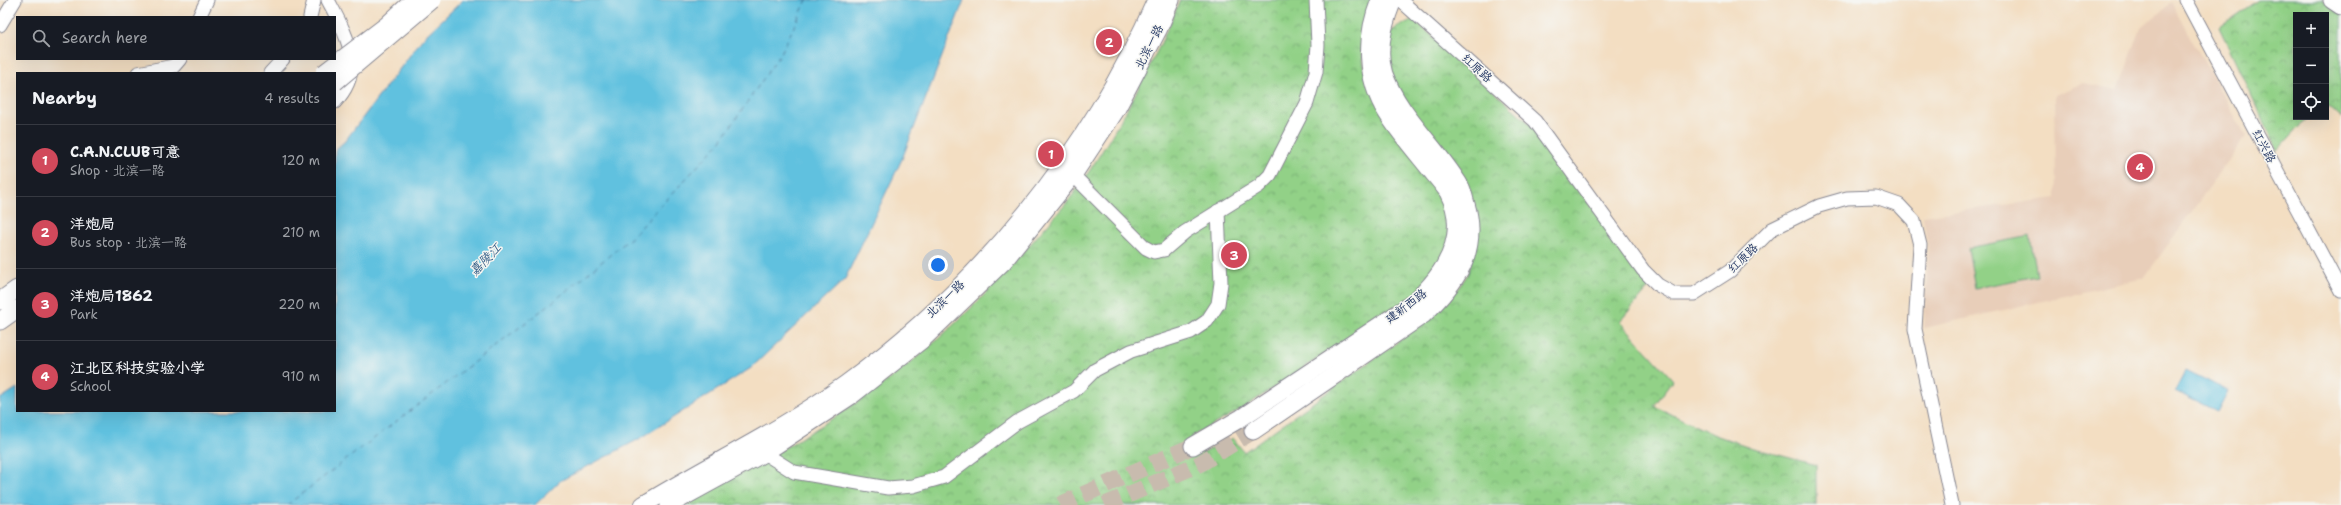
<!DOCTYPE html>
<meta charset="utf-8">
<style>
body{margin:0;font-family:"Shantell Sans","LXGW WenKai TC",sans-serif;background:#20242c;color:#f1f3f6}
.controls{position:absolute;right:12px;top:12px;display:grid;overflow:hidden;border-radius:0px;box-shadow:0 4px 16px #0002}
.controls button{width:36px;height:36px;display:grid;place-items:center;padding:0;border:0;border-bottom:1px solid #363941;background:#171b24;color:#f1f3f6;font:20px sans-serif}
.you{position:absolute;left:938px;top:265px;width:14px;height:14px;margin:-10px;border:3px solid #fff;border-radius:50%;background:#1a73e8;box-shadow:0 0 0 6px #1a73e833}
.badge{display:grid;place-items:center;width:26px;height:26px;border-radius:50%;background:#d1495b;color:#fff;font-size:13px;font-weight:700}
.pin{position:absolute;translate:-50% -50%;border:2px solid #fff;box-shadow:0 1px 4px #0006}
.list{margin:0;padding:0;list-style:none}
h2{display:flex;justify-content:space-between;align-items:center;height:52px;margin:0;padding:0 16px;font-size:17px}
h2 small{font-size:13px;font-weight:400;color:#9ea1a6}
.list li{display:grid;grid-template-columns:26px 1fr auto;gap:12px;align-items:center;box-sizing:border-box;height:72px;padding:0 16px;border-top:1px solid #363941}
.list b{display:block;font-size:15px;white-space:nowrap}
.list p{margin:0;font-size:13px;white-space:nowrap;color:#9ea1a6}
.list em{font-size:13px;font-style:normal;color:#9ea1a6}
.icon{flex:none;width:22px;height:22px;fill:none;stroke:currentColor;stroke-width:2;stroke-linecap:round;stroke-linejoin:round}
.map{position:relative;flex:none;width:2341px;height:505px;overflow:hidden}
.search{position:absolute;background:#171b24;box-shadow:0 4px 16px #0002;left:16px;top:16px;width:320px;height:44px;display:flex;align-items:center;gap:10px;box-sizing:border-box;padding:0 14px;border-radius:0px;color:#9ea1a6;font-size:15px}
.panel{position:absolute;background:#171b24;box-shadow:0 4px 16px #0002;left:16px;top:72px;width:320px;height:340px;border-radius:0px}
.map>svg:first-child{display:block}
.built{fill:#e8ceb9}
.park{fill:url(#park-crowns);stroke:#568072}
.pitch{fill:#92d187;stroke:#568072}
.water{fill:#61c1df;stroke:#3e789e}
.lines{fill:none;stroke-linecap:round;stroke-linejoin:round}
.ferry{stroke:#305b85;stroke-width:1;stroke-dasharray:5 4;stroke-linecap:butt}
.major-tunnel{stroke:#c8bbae;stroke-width:17;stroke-dasharray:17 8;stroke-linecap:butt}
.minor-casing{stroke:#878690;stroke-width:15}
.major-casing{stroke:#878690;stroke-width:19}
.minor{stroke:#fff;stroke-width:13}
.major{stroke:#fff;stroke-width:17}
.major-bridge-casing{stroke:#878690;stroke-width:19;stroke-linecap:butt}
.major-bridge{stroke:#fff;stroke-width:17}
.labels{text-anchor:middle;stroke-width:3;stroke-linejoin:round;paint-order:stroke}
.street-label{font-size:12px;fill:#1b2f5e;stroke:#f6f6f2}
.water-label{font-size:13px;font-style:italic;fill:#305b85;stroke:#f6f6f2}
</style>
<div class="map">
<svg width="2341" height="505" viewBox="0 0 2341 505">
<defs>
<pattern id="park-crowns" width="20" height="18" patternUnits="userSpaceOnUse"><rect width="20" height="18" fill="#92d187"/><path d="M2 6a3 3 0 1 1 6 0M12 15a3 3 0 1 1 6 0" fill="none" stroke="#76aa72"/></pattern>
</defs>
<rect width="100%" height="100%" fill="#f6f6f2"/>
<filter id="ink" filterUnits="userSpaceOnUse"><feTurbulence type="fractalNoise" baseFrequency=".025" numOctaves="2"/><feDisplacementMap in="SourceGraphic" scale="8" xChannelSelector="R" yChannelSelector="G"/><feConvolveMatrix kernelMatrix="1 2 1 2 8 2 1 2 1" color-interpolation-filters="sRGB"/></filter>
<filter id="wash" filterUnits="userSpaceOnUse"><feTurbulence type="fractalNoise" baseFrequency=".012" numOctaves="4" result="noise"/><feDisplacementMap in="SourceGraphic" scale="16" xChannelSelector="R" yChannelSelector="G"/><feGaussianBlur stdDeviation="0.9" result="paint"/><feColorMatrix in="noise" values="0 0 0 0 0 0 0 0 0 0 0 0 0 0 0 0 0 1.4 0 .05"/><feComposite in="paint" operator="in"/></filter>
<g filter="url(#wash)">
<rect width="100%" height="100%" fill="#f3dec2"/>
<polygon class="built" points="2171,3 2246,136 2144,278 1924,328 1928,248 1923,216 2056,198 2055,95 2083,83 2118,90 2141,28"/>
<g class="park">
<path d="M 1180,0 L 1371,0 L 1366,15 L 1361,46 L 1366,77 L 1445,194 L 1451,245 L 1427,286 L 1240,410 L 1192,436 L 1203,453 L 1233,438 L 1244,452 L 1427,321 L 1450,300 L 1468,274 L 1476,241 L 1402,98 L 1390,72 L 1386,49 L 1391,31 L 1413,19 L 1531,125 L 1651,286 L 1620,321 L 1673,380 L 1654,406 L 1715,435 L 1753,448 L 1816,465 L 1816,505 L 684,505 C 742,473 801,440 856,403 C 925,357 987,296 1040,233 C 1053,218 1067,204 1078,188 C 1118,130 1153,65 1180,0 Z"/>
<polygon points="2258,0 2323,0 2341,14 2341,118 2326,104 2326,15 2296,15 2296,117 2308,117 2277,151 2219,27"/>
</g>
<polygon class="pitch" points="2030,236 2037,276 1975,288 1968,248"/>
<g class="water">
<polygon points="463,0 964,0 902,159 845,279 751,368 641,438 560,481 535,505 0,505 0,399 17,388 17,411 335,411 335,150 345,141 423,38"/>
<polygon points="2186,370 2228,391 2217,412 2175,391"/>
</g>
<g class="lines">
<polyline class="ferry" points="287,505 554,301 632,237 720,142 781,53 807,0"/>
</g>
</g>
<g filter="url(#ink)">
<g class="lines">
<g class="major-tunnel">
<polyline points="1060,505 1193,446"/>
<polyline points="1105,505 1201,463 1253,431"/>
</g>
<defs>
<g id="minor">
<path d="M 328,0 C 346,35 367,68 335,102"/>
<polyline points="1400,0 1535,121 1643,270 1658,285 1674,294 1694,294 1730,271 1772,229 1819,206 1847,198 1876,197 1899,205 1914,221 1920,245 1915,329 1952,505"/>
<polyline points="2186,0 2341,291"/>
<polyline points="199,17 207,0"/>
<polyline points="310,17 314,0"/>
<polyline points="0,25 15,0"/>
<polyline points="138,73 174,66 180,59"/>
<polyline points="270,73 283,59"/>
<polyline points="1073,175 1146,248 1154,252 1164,250 1185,232 1259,186 1270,175 1307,103 1316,72 1318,45 1316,0"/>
<polyline points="764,453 794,472 888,488 913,486 944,477 1017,422 1074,391 1095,370 1131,351 1191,332 1207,321 1218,304 1221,283 1218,211"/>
</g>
<g id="major">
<polyline points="2332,0 2341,6"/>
<polyline points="0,301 17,289"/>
<polyline points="0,321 17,309"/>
<path d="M 1253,431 L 1423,315 C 1456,284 1480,251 1466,204 C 1464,198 1463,189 1459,184 C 1436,146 1399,116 1384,74 C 1376,50 1384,22 1393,0"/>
<path d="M 1193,446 L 1241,418 L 1412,304 C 1444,275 1471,236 1448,192 C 1444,186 1438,179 1433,173 C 1418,154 1400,134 1387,113 C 1365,78 1365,37 1380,0"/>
<path d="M 643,505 C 710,464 782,430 846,384 C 979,287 1090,152 1156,0"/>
<polyline points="669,505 764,453 852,395 923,339 1003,262 1073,175 1116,110 1159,28 1171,0"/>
</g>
</defs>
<use href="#minor" class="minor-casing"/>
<use href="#major" class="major-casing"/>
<use href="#minor" class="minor"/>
<use href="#major" class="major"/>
<defs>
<g id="major-bridge">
<polyline points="324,73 387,25 414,0"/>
<polyline points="335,82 432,0"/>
</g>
</defs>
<use href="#major-bridge" class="major-bridge-casing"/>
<use href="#major-bridge" class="major-bridge"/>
</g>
</g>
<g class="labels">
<g class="street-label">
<text transform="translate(1149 47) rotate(-63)" y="4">北滨一路</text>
<text transform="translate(1477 68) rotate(42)" y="4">红原路</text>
<text transform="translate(2264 146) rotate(62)" y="4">红兴路</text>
<text transform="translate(1743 258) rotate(-44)" y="4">红原路</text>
<text transform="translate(945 299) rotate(-44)" y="4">北滨一路</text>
<text transform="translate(1406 306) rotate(-37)" y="4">建新西路</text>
</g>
<g class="water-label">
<text transform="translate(485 259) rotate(-46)" y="5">嘉陵江</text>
</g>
</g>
</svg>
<div class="controls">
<button>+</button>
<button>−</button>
<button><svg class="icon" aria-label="locate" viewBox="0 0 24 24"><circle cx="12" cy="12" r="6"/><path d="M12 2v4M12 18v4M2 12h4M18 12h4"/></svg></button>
</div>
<div class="you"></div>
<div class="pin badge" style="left:1051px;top:154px">1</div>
<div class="pin badge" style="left:1109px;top:42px">2</div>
<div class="pin badge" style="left:1234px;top:255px">3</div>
<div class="pin badge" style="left:2140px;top:167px">4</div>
<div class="search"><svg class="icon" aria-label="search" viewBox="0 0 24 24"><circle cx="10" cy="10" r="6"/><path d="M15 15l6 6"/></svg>Search here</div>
<section class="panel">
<h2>Nearby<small>4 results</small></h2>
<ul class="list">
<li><span class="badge">1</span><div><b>C.A.N.CLUB可意</b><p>Shop · 北滨一路</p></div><em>120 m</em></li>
<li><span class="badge">2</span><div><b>洋炮局</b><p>Bus stop · 北滨一路</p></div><em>210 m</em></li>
<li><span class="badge">3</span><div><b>洋炮局1862</b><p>Park</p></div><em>220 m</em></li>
<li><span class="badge">4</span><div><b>江北区科技实验小学</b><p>School</p></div><em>910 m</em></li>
</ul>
</section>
</div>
